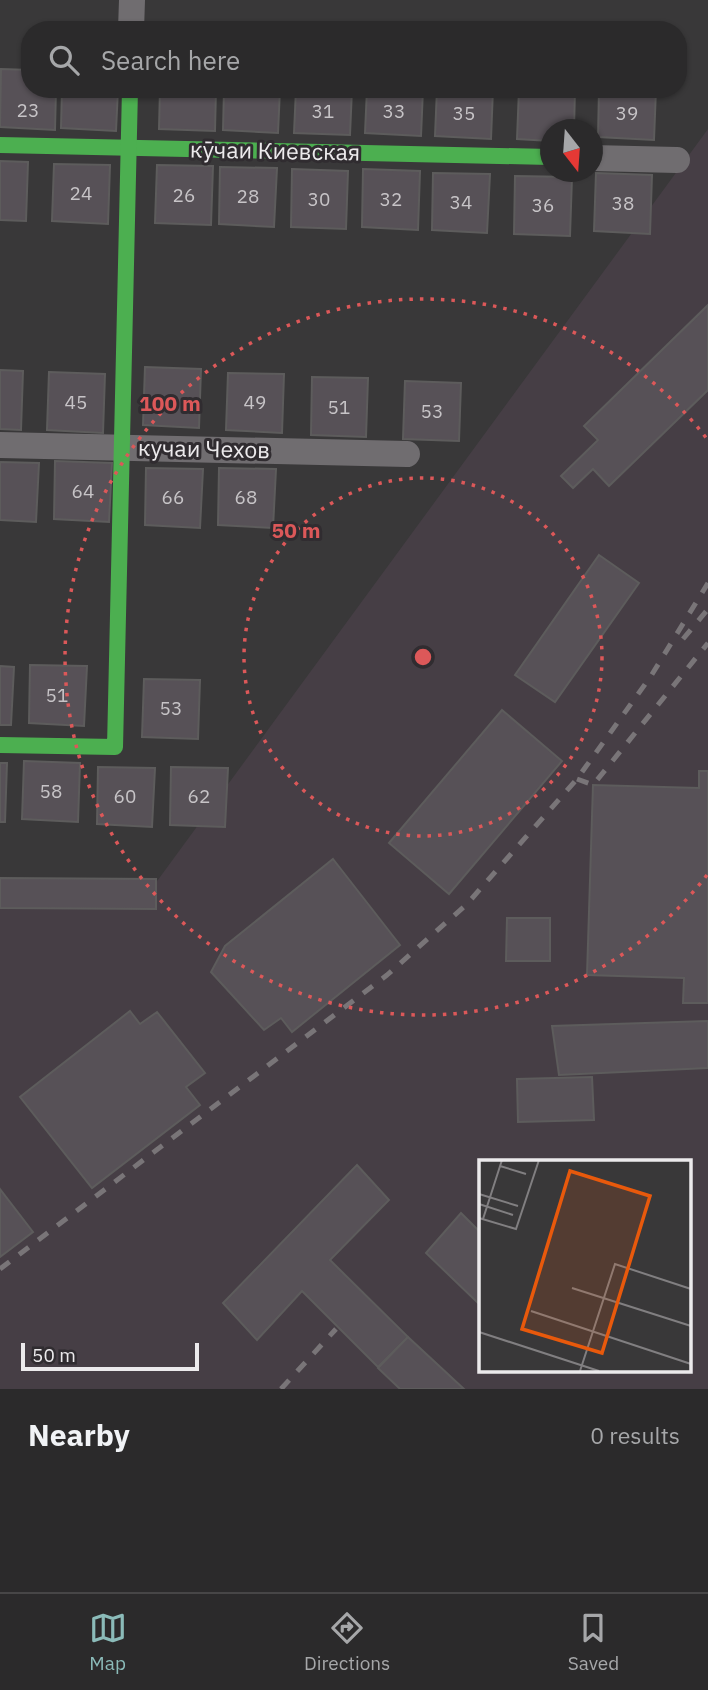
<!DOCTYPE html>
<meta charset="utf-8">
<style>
body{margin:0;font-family:"IBM Plex Sans",sans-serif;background:#333233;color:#f1f3f6}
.compass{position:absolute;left:540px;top:119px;width:63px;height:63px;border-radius:50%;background:#2b2a2b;box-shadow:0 2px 5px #0004;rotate:163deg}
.scale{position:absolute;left:21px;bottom:18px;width:178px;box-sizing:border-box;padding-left:7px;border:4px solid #eceaec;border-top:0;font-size:19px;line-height:24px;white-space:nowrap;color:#eceaec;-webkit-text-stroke:5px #302c30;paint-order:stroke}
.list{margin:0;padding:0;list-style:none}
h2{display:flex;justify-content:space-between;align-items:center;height:91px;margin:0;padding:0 28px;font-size:30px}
h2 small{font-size:23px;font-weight:400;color:#a6a7a9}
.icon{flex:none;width:38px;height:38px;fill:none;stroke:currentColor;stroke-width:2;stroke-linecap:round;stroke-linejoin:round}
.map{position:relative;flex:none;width:708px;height:1389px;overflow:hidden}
.search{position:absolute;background:#2b2a2b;box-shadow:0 2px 5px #0004;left:21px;right:21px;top:21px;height:77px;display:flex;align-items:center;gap:18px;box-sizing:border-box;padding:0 24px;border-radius:28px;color:#a6a7a9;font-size:26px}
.sheet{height:203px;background:#2b2a2b}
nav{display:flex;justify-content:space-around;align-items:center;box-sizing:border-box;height:98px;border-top:2px solid #474647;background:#2b2a2b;font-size:19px;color:#a6a7a9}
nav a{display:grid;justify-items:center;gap:4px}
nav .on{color:#8bbbb9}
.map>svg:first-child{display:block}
.built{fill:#463e45;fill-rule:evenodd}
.building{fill:#575157;stroke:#5d5c5c;stroke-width:2}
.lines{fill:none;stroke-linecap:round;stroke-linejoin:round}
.street{stroke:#706d70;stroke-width:26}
.fast{stroke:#4caf50;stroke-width:16}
.rail{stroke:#797578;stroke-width:5;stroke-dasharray:12 12;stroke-linecap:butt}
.ring{fill:none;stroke:#dc5859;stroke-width:3.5;stroke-dasharray:3.5 7}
.labels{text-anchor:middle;stroke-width:6;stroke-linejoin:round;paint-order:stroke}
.number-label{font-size:19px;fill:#c7c4c7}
.street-label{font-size:23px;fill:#eceaec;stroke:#302c30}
.inset-road{fill:none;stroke:#817f81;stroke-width:2}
.view{fill:#e8590c;fill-opacity:0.15;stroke:#e8590c;stroke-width:3.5}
.inset-edge{fill:none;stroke:#eceaec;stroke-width:3.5}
.centre{fill:#dc5859;stroke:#302c30;stroke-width:3.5}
.ring-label{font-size:21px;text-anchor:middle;font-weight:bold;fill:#dc5859;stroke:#302c30;stroke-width:6;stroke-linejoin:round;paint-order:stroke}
</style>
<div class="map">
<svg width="708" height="1389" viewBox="0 0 708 1389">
<rect width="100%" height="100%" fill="#393839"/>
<path class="built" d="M 708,129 L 708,1389 L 0,1389 L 0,883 L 152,888 ZM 480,1162 L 689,1162 L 689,1370 L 480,1370 Z"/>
<g class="building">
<polygon points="1,69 30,70 30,89 56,89 55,130 0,127"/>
<polygon points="62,89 118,89 116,131 61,128"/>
<polygon points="160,89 216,89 215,131 159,129"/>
<polygon points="224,89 280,89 278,133 223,130"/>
<polygon points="296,89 352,89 350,135 294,133"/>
<polygon points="367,89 423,89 421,136 365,133"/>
<polygon points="437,89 493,89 491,139 435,136"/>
<polygon points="519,89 575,89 574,130 550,130 550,141 517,139"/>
<polygon points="599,89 656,89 654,140 598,137"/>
<polygon points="0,161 28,162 26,221 0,220"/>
<polygon points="54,164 110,165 108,224 52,221"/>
<polygon points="157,165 213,166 211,225 155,223"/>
<polygon points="220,167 277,168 274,227 219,224"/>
<polygon points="292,169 348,171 346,229 291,227"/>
<polygon points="363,169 420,171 418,230 362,227"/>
<polygon points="433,173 490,174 487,233 432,230"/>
<polygon points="596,173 652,175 650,234 594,231"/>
<polygon points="515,176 572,177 570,236 514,234"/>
<polygon points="708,305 708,390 609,486 593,469 573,488 561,476 598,440 584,426"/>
<polygon points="145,367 201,369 199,428 143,425"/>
<polygon points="0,370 23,371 21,430 0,429"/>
<polygon points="49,372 105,374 103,433 47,430"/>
<polygon points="228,373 284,374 282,433 226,430"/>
<polygon points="312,377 368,378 366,437 311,435"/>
<polygon points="405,381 461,383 459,441 403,439"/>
<polygon points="55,461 112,463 109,522 54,519"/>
<polygon points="0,462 39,463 36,522 0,520"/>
<polygon points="146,468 203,469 200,528 145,525"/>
<polygon points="219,468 276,469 273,528 218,525"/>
<polygon points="599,555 639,583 555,702 515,675"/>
<polygon points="30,665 87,666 84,726 29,723"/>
<polygon points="0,666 14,667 11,725 0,725"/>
<polygon points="144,679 200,680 198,739 142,737"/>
<polygon points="502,710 562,761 449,894 389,843"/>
<polygon points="24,761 80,763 78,822 22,819"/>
<polygon points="0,763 7,763 5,822 0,822"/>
<polygon points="98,767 155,768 152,827 97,824"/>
<polygon points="171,767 228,768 225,827 170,825"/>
<polygon points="699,771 708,771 708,1003 683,1003 684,978 587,975 593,785 699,788"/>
<polygon points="333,859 400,945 292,1032 281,1018 264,1030 211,972 225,946"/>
<polygon points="0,878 156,879 156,909 0,908"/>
<polygon points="507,918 550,918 550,961 506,961"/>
<polygon points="130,1011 140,1024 157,1012 205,1073 186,1087 200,1105 92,1188 20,1097"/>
<polygon points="708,1021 708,1068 559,1075 552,1026"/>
<polygon points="592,1077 594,1120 518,1122 517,1079"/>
<polygon points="357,1165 389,1200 330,1260 408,1337 378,1367 302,1291 257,1340 223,1303"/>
<polygon points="0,1189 33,1232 0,1257"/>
<polygon points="461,1213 480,1232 480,1305 426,1253"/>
<polygon points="408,1337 464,1389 400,1389 378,1368"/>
</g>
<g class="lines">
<g class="street">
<polyline points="131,30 132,0"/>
<polyline points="592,158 677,160"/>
<polyline points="0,445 407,454"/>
</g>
<g class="fast">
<polyline points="0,145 550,157"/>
<polyline points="0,745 115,747 130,89"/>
</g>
<g class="rail">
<polyline points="683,639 708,609"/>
<polyline points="577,779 593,785 708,643"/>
<polyline points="0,1269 387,975 467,904 577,779 651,676 708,583"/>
<polyline points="281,1389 336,1329"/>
</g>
</g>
<g class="ring">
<circle cx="423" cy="657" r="179"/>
<path d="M707 875A358 358 0 1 1 707 439"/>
</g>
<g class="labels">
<g class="number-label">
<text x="28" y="117">23</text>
<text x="323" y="118">31</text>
<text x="394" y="118">33</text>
<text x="464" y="120">35</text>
<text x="627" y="120">39</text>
<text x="81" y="200">24</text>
<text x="184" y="202">26</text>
<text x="248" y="203">28</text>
<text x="319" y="206">30</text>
<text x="391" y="206">32</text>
<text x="461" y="209">34</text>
<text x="623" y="210">38</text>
<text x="543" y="212">36</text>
<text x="76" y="409">45</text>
<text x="255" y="409">49</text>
<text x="339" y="414">51</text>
<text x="432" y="418">53</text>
<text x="83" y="498">64</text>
<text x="173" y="504">66</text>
<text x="246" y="504">68</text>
<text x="57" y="702">51</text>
<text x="171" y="715">53</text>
<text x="51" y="798">58</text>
<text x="125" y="803">60</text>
<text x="199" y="803">62</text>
</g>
<g class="street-label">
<text transform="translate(275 151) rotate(1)" y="8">кӯчаи Киевская</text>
<text transform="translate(204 449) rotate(1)" y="8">кучаи Чехов</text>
</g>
</g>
<g transform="translate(479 1160)">
<rect width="212" height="212" fill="#393839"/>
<path class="inset-road" d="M 21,6 L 47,14M 0,34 L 39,46M 0,44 L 34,55M 0,58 L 37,69 L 60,0M 4,59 L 23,0M 93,128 L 212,166M 52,151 L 212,204M 0,172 L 120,211M 101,211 L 136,104 L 212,129"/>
<path class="view" d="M 91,11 L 171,36 L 123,193 L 43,169 Z"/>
<rect width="212" height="212" class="inset-edge"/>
</g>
<circle cx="423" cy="657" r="10" class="centre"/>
<g class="ring-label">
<text x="170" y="411">100 m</text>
<text x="296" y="538">50 m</text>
</g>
</svg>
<svg class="compass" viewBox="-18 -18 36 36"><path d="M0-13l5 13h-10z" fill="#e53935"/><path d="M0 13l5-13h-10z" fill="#a6a7a9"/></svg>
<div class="scale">50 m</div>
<div class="search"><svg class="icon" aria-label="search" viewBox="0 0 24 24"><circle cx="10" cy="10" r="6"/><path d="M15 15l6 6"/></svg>Search here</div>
</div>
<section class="sheet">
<h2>Nearby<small>0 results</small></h2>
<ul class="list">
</ul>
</section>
<nav>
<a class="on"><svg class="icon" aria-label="map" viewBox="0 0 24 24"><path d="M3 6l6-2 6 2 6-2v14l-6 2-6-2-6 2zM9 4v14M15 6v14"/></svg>Map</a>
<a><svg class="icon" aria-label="directions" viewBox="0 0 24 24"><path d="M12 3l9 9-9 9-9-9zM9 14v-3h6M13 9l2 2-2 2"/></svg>Directions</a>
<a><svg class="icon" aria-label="saved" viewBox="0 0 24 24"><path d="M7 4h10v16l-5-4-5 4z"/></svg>Saved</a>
</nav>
